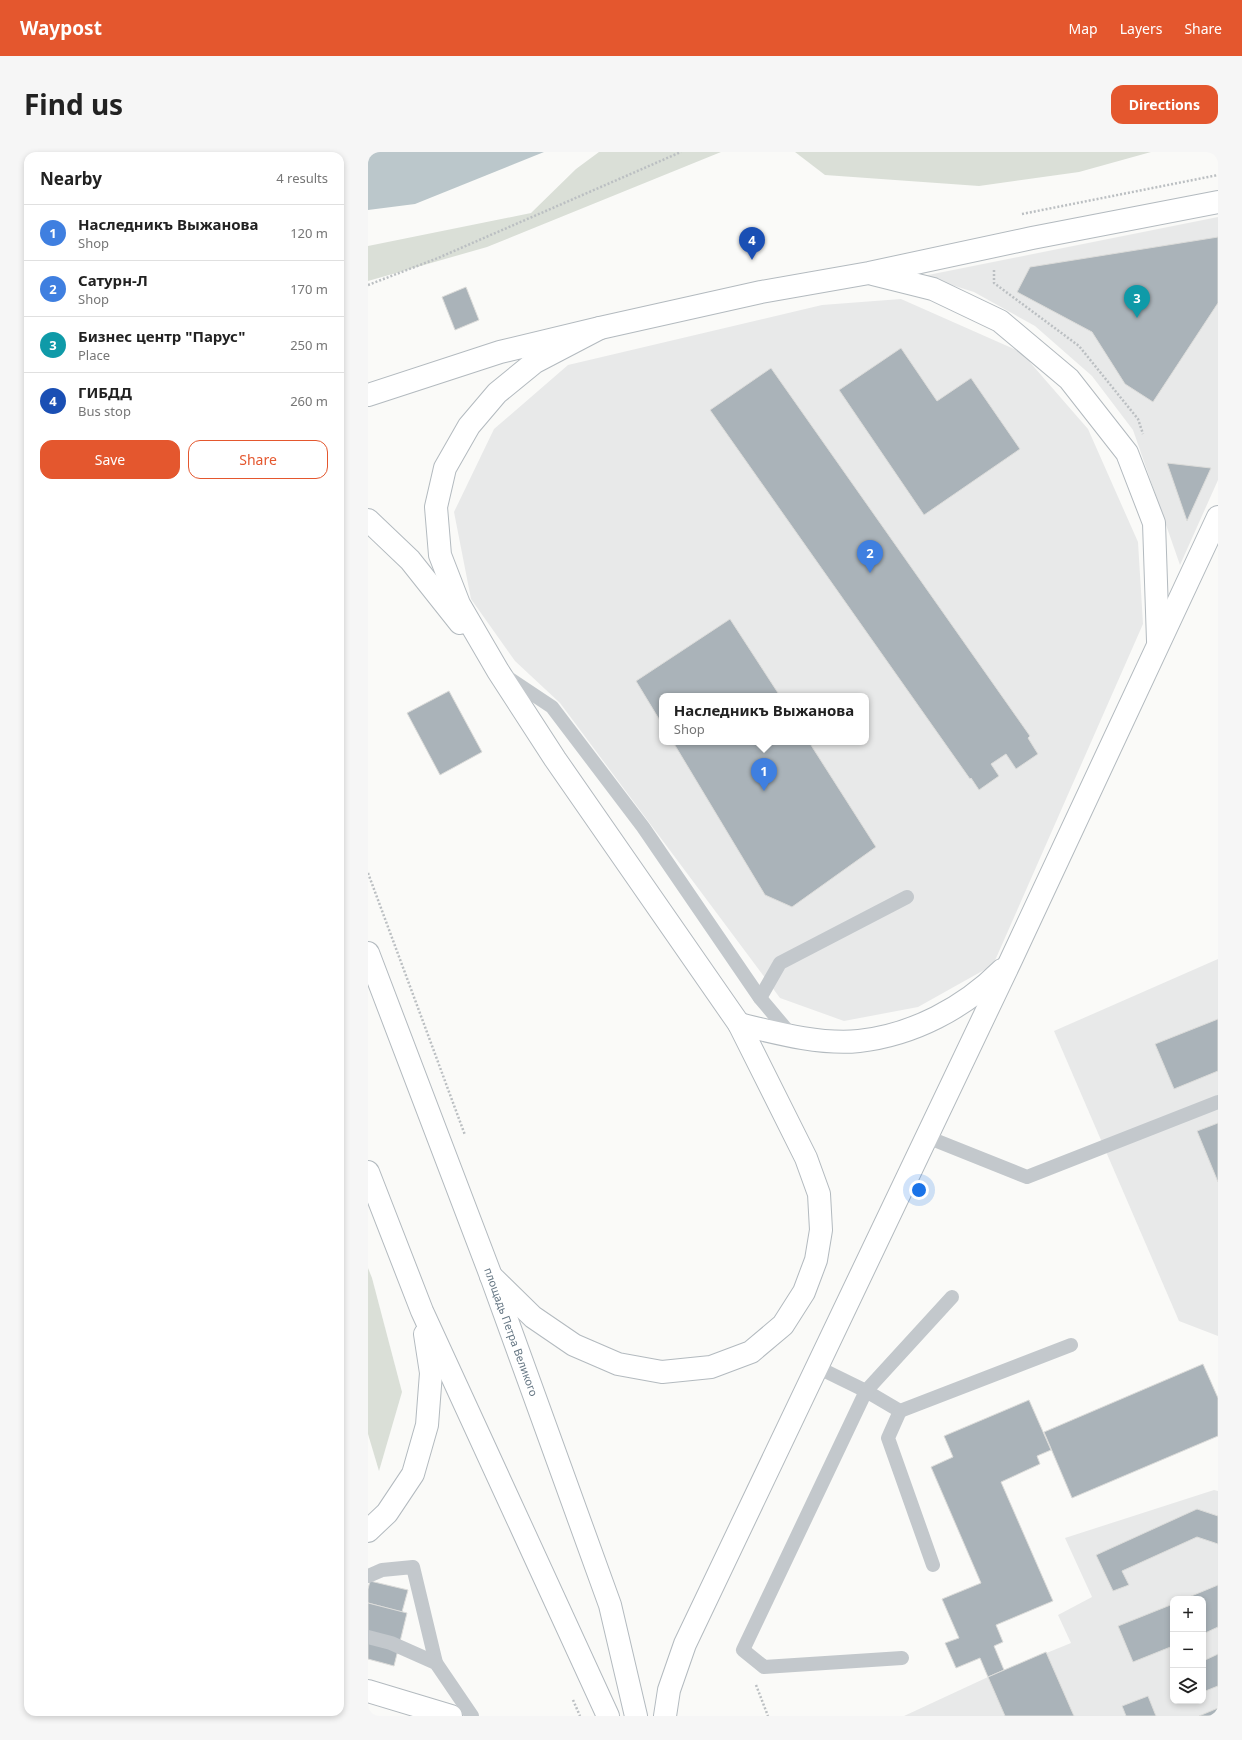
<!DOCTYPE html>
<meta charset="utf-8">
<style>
body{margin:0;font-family:"Noto Sans",sans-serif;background:#f6f6f6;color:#222}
.controls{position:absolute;right:12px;bottom:12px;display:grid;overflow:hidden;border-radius:8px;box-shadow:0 2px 6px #0003}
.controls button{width:36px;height:36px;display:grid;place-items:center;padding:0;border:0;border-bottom:1px solid #e0e0e0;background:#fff;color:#222;font:20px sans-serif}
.you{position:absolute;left:551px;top:1038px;width:14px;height:14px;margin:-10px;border:3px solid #fff;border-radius:50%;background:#1a73e8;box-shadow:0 0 0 6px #1a73e833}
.badge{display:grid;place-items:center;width:26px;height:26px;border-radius:50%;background:#e4572e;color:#fff;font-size:13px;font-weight:700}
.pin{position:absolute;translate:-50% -33px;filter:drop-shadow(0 1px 2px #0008)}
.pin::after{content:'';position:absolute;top:21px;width:14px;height:12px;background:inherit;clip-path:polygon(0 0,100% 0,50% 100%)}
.popup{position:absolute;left:291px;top:541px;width:210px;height:52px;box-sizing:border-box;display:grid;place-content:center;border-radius:8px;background:#fff;filter:drop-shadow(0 1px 3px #0005);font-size:13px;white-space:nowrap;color:#767676}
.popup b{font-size:15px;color:#222}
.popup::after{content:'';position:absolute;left:50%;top:100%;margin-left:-8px;border:8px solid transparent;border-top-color:#fff}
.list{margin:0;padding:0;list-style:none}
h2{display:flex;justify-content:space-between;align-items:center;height:52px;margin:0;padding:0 16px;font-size:17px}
h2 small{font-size:13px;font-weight:400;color:#767676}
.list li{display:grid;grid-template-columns:26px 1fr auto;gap:12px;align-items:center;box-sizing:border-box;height:56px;padding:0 16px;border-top:1px solid #e0e0e0}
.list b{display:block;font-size:15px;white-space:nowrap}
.list p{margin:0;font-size:13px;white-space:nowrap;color:#767676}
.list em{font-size:13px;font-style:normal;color:#767676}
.actions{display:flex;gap:8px;padding:12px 16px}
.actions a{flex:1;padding:9px 0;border:1px solid #e4572e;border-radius:12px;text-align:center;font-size:14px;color:#e4572e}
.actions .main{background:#e4572e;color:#fff}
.icon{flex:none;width:22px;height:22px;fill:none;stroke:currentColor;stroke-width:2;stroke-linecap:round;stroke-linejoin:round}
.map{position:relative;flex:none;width:850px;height:1564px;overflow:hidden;border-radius:12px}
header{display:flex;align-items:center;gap:24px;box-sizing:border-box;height:56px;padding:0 20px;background:#e4572e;color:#fff}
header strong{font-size:19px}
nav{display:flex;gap:22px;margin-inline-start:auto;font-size:14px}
.intro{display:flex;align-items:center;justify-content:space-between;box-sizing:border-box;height:96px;padding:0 24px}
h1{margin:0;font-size:28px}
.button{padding:10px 18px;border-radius:12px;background:#e4572e;color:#fff;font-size:14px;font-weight:700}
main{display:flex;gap:24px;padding:0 24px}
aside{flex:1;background:#fff;border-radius:12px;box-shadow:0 2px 6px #0003}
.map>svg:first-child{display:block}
.built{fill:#e8e9e9;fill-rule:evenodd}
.green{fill:#dadfd7}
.water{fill:#bbc7cb}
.building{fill:#aab3b9;stroke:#dcdcda}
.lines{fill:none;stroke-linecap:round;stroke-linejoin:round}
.secondary-casing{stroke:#b3babf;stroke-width:24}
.path{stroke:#bbbfc2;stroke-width:2.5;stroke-dasharray:2 2;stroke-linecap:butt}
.lane{stroke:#c3c8cc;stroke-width:14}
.secondary{stroke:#fff;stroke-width:22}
.labels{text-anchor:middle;stroke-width:4;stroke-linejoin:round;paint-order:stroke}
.street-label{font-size:11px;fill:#657683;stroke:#fff}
</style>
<header>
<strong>Waypost</strong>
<nav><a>Map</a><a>Layers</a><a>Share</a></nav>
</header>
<div class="intro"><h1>Find us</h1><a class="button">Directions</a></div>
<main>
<aside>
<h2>Nearby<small>4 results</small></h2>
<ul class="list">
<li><span class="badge" style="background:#3f7fe0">1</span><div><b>Наследникъ Выжанова</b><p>Shop</p></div><em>120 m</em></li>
<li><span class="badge" style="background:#3f7fe0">2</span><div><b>Сатурн-Л</b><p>Shop</p></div><em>170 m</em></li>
<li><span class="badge" style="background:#0f9aa8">3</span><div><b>Бизнес центр &quot;Парус&quot;</b><p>Place</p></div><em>250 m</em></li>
<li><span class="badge" style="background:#1a4fb4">4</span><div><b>ГИБДД</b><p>Bus stop</p></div><em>260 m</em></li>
</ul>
<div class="actions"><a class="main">Save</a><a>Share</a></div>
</aside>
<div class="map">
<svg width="850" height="1564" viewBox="0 0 850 1564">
<rect width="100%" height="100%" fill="#fafaf8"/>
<g class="built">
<polygon points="850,65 850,328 812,413 765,278 724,224 667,174 606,140 555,124"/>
<path d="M 533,147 L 653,200 L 720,277 L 770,390 L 775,472 L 625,813 L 550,855 L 476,869 L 412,846 L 192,551 L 147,509 L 103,447 L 86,360 L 126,277 L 200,213 L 454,153 ZM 294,544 L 498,544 L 498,590 L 294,590 Z"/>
<polygon points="850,807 850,1184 811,1169 686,879"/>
<path d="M 846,1338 L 850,1339 L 850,1564 L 536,1564 L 620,1525 L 703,1491 L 690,1463 L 724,1445 L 697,1386 ZM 805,1447 L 835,1447 L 835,1549 L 805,1549 Z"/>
</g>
<g class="green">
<polygon points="231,0 353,0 119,95 0,129 0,94 163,61 208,17"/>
<polygon points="427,0 783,0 711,20 611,34 457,23"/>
<polygon points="0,1116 4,1126 34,1240 11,1319 0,1282"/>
</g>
<polygon class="water" points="0,0 176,0 47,52 0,58"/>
<g class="building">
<polygon points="850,85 850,151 785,250 757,232 724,180 649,140 662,115"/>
<polygon points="98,135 111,168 87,178 74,145"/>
<polygon points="533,196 569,249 603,226 652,297 556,363 471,238"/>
<polygon points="403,216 662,584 660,586 670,602 648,617 638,602 623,612 631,624 611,638 603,626 602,627 342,258"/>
<polygon points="799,311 843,316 819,369"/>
<polygon points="362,467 412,544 294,544 294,572 268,529"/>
<polygon points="81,539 114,600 72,623 39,561"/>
<polygon points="305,590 441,590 508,695 424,755 397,743"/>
<polygon points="850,867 850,919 806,937 787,892"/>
<polygon points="850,971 850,1030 829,979"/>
<polygon points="835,1212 850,1246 850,1284 704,1346 676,1280"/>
<polygon points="661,1248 683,1298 669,1304 672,1312 633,1330 685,1449 628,1473 635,1490 626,1494 636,1518 620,1525 612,1506 588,1516 577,1491 591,1486 574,1447 613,1431 563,1315 585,1305 576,1284"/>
<polygon points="829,1357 850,1364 850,1392 829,1385 754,1419 761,1433 745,1439 728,1403"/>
<polygon points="2,1429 40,1438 34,1460 0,1451 0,1437"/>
<polygon points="850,1433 850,1475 835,1482 835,1447 816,1447"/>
<polygon points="0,1451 39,1461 26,1514 0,1507"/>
<polygon points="805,1452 805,1494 765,1510 750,1474"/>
<polygon points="678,1500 706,1564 637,1564 620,1525"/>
<polygon points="850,1502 850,1534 835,1540 835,1509"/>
<polygon points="780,1544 788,1564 758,1564 754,1554"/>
<polygon points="850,1556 850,1564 831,1564"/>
</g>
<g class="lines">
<defs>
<g id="secondary">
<polyline points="505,122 565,137 632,169 701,227 759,301 786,371 790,489"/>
<polyline points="0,243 132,200 232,176 393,140 501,121 664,86 850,50"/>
<polyline points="0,368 42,408 92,471"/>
<polyline points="0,801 123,1124 242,1453 268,1564"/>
<path d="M 371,872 C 408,881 453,893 491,889 C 545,883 596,856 634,818"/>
<polyline points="0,1020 54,1159 240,1564"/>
<polyline points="123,1124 165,1165 206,1193 250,1212 294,1220 343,1215 383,1200 415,1173 436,1140 448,1108 453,1078 451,1042 438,1006 371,872 187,607 130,519 91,452 72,403 68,355 77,316 101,274 129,241 167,210 232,176"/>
<polyline points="0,1379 19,1361 45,1322 59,1273 63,1221 57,1182"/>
<polyline points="0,1539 83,1564"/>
<polyline points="297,1564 301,1538 317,1492 643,808 850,365"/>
</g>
</defs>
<use href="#secondary" class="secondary-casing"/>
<g class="path">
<polyline points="654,62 850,23"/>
<polyline points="626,118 626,131 711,194 770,267 775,282"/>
<polyline points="0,133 70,106 313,0"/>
<polyline points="0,721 97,983"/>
<polyline points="388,1533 400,1564"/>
<polyline points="205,1548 212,1564"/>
</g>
<g class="lane">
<polyline points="139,525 184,555 275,675 392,846 424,884"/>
<polyline points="392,846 412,811 539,745"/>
<polyline points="559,985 659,1025 850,950"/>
<polyline points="449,1215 498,1239 532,1259 520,1286 565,1413"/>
<polyline points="532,1259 703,1193"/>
<polyline points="0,1424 14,1418 45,1415 68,1511"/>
<polyline points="0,1485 23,1491 68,1511 104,1564"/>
<polyline points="534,1506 396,1515 375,1498 498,1239 584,1145"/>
</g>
<use href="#secondary" class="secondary"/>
</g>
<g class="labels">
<g class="street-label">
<text transform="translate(143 1180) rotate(70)" y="4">площадь Петра Великого</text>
</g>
</g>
</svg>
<div class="controls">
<button>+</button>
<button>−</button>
<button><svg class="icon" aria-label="layers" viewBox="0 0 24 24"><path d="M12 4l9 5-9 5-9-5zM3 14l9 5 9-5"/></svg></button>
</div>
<div class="you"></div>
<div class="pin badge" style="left:396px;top:639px;background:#3f7fe0">1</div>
<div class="popup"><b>Наследникъ Выжанова</b>Shop</div>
<div class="pin badge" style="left:502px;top:421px;background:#3f7fe0">2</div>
<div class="pin badge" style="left:769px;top:166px;background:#0f9aa8">3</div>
<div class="pin badge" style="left:384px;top:108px;background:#1a4fb4">4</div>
</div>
</main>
